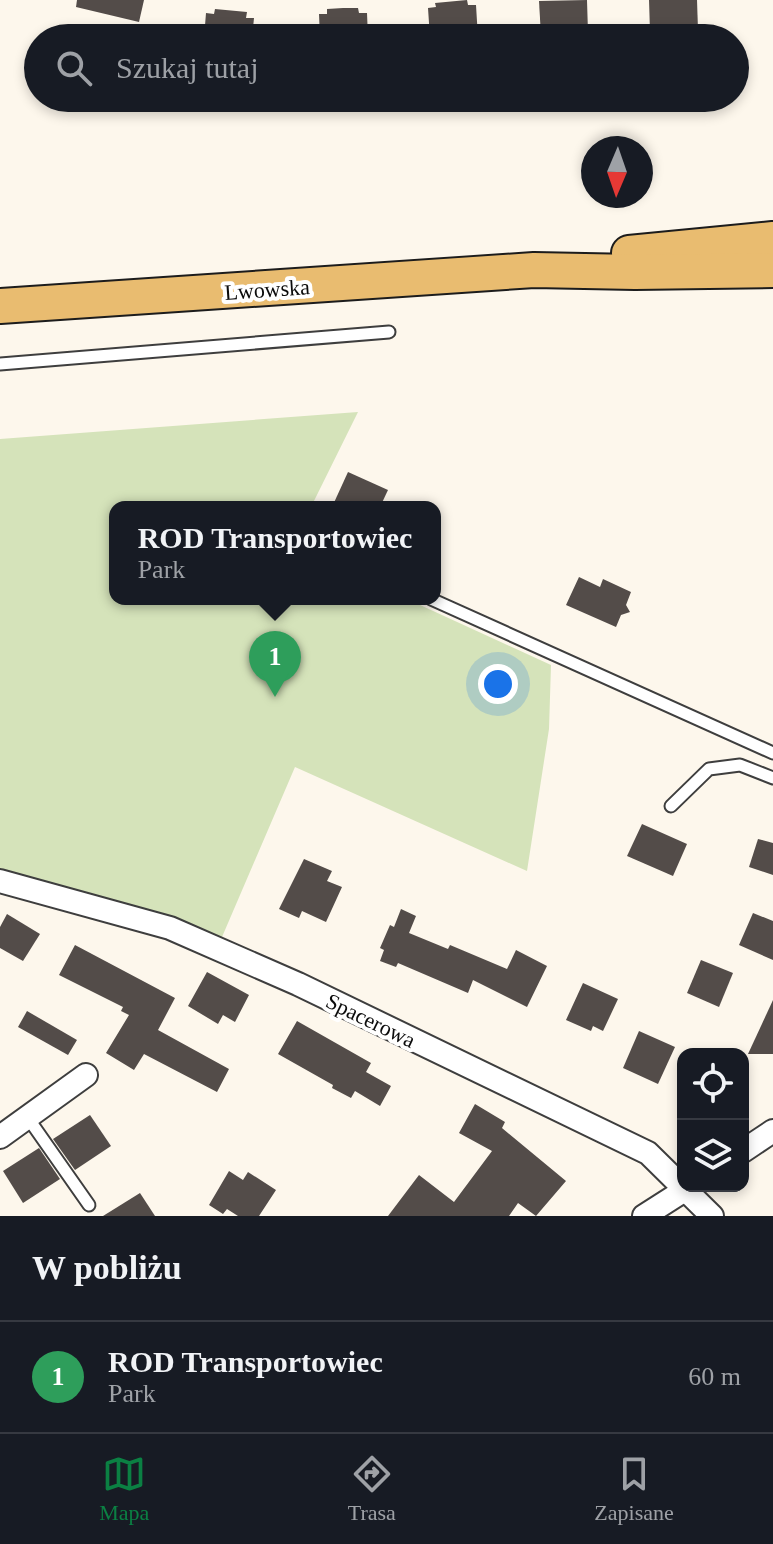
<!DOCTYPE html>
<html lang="pl">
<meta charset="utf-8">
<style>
body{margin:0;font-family:Georgia,serif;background:#20242c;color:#f1f3f6}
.controls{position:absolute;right:24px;bottom:24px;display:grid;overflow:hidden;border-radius:16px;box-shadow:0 4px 12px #0003}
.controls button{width:72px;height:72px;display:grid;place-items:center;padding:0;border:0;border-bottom:2px solid #363941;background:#171b24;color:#f1f3f6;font:40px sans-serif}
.compass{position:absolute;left:581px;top:136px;width:72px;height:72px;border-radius:50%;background:#171b24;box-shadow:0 4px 12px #0003;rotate:182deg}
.you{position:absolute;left:498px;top:684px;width:28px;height:28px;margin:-20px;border:6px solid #fff;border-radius:50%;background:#1a73e8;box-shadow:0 0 0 12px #1a73e833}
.badge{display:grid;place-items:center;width:52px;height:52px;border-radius:50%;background:#0b8043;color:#fff;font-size:26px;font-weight:700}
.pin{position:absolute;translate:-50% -66px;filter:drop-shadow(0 2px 4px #0008)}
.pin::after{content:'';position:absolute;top:42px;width:28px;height:24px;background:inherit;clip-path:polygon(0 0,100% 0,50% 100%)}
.popup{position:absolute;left:109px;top:501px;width:332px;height:104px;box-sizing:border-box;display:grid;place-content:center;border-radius:16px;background:#171b24;filter:drop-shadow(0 2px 6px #0005);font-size:26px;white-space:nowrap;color:#9ea1a6}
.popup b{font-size:30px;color:#f1f3f6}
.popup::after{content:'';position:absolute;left:50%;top:100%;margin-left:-16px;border:16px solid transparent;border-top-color:#171b24}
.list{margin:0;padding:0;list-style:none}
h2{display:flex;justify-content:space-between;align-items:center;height:104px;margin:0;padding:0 32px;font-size:34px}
h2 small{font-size:26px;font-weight:400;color:#9ea1a6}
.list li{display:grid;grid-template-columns:52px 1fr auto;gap:24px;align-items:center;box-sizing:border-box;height:112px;padding:0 32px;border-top:2px solid #363941}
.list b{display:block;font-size:30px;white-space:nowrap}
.list p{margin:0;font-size:26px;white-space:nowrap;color:#9ea1a6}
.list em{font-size:26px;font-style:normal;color:#9ea1a6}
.icon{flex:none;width:44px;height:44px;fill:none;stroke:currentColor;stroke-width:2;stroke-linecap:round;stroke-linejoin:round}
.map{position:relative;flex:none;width:773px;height:1216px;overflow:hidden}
.search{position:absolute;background:#171b24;box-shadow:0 4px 12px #0003;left:24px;right:24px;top:24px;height:88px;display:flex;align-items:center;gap:20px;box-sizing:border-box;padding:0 28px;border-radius:44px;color:#9ea1a6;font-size:30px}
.sheet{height:216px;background:#171b24}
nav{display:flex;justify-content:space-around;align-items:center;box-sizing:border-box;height:112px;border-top:2px solid #363941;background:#171b24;font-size:22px;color:#9ea1a6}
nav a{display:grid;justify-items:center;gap:4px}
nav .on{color:#0b8043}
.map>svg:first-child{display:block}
.green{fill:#d5e3ba}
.building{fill:#534c49}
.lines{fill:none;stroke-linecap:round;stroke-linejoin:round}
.lane-casing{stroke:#3e3e3e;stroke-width:15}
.street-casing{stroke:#3e3e3e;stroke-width:26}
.primary-casing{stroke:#1c1c1c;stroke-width:38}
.lane{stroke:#fff;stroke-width:11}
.street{stroke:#fff;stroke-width:22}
.primary{stroke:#e9bc70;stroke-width:34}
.labels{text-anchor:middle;stroke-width:8;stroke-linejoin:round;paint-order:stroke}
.street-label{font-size:22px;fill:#0b0b0b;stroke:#fff}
</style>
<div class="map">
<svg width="773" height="1216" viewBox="0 0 773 1216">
<rect width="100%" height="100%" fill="#fdf7ec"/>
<path class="green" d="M 358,412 L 311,507 L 115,507 L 115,599 L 407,599 L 551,665 L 549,729 L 527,871 L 295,767 L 222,937 C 150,908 75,890 0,872 L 0,439 Z"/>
<g class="building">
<polygon points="77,0 144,0 139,22 76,7"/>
<polygon points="467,0 468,5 476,5 478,38 430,38 428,8 436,7 435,3"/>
<polygon points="587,0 588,33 541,36 539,1"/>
<polygon points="649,0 697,0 698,30 650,32"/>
<polygon points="343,8 358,8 359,13 367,13 368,38 320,38 319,14 327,14 327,9"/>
<polygon points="215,9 247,12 246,18 254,18 252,38 204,38 206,13 214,14"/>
<polygon points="348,472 388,490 380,507 332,507"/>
<polygon points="579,577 600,587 603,579 631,592 626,605 630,612 621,615 616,627 566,605"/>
<polygon points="642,824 687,844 673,876 627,856"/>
<polygon points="758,839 773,843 773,875 749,867"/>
<polygon points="304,859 332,871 327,881 342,887 326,922 302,911 299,918 279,909"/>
<polygon points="401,909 416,916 409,933 448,949 450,945 507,969 516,950 547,966 527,1007 473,980 468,993 398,963 396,967 380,961 384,950 380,948 390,925 394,927"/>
<polygon points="753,913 773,921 773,960 739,945"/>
<polygon points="7,914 40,934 23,961 0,948 0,927"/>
<polygon points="75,945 175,998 158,1030 229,1069 217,1092 144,1054 134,1070 106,1053 129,1015 121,1011 123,1007 59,975"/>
<polygon points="701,960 733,973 719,1007 687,993"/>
<polygon points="207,972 249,995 235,1022 223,1015 218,1024 188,1006"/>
<polygon points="583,983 618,999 603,1031 593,1026 591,1031 566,1020"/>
<polygon points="773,1000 773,1054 748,1054"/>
<polygon points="27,1011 77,1040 68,1055 18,1027"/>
<polygon points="297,1021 371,1063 366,1072 391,1086 380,1106 355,1091 351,1098 332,1088 333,1085 278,1054"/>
<polygon points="639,1031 675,1047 658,1084 623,1068"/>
<polygon points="475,1104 505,1122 502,1128 566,1181 536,1216 518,1203 509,1216 388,1216 419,1175 454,1202 492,1151 459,1133"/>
<polygon points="90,1115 111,1146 75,1170 53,1139"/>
<polygon points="39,1148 60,1179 23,1203 3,1171"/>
<polygon points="229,1171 243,1180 248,1172 276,1190 259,1216 238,1216 227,1209 223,1214 209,1205"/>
<polygon points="140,1193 155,1216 103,1216"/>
</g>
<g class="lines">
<defs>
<g id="lane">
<polyline points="0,364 389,332"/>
<polyline points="431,599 773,753"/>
<polyline points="671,806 709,769 740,765 773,778"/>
<polyline points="28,1118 89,1205"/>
</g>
<g id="street">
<polyline points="0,881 170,928 298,984 648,1153 712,1216"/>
<polyline points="0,1137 86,1075"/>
<polyline points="743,1151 773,1131"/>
<polyline points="644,1216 691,1186"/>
</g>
<g id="primary">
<polyline points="629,253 773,239"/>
<polyline points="0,306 534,270 635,272 773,270"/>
</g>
</defs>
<use href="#lane" class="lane-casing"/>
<use href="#street" class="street-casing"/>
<use href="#primary" class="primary-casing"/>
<use href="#lane" class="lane"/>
<use href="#street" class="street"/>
<use href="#primary" class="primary"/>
</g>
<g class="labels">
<g class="street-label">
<text transform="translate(267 289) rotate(-4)" y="8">Lwowska</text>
<text transform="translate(371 1020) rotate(26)" y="8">Spacerowa</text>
</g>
</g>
</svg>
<div class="controls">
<button><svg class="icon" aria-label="locate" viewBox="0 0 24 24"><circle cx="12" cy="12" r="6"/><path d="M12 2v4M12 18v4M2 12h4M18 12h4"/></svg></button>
<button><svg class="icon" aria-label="layers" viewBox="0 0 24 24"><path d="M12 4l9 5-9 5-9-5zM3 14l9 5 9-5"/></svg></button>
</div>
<svg class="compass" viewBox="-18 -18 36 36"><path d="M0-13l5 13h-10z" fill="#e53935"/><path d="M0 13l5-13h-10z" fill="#9ea1a6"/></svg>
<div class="you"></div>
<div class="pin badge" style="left:275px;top:697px;background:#2e9e5b">1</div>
<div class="popup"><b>ROD Transportowiec</b>Park</div>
<div class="search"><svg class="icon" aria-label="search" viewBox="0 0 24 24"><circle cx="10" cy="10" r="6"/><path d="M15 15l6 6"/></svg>Szukaj tutaj</div>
</div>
<section class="sheet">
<h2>W pobliżu<small></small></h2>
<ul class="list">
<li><span class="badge" style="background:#2e9e5b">1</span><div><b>ROD Transportowiec</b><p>Park</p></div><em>60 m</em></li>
</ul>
</section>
<nav>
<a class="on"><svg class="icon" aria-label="map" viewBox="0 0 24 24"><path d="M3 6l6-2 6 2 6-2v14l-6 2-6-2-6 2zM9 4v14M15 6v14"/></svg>Mapa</a>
<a><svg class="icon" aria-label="directions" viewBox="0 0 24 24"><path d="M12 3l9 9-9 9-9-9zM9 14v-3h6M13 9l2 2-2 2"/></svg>Trasa</a>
<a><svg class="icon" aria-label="saved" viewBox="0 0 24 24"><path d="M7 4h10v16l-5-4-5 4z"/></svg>Zapisane</a>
</nav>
